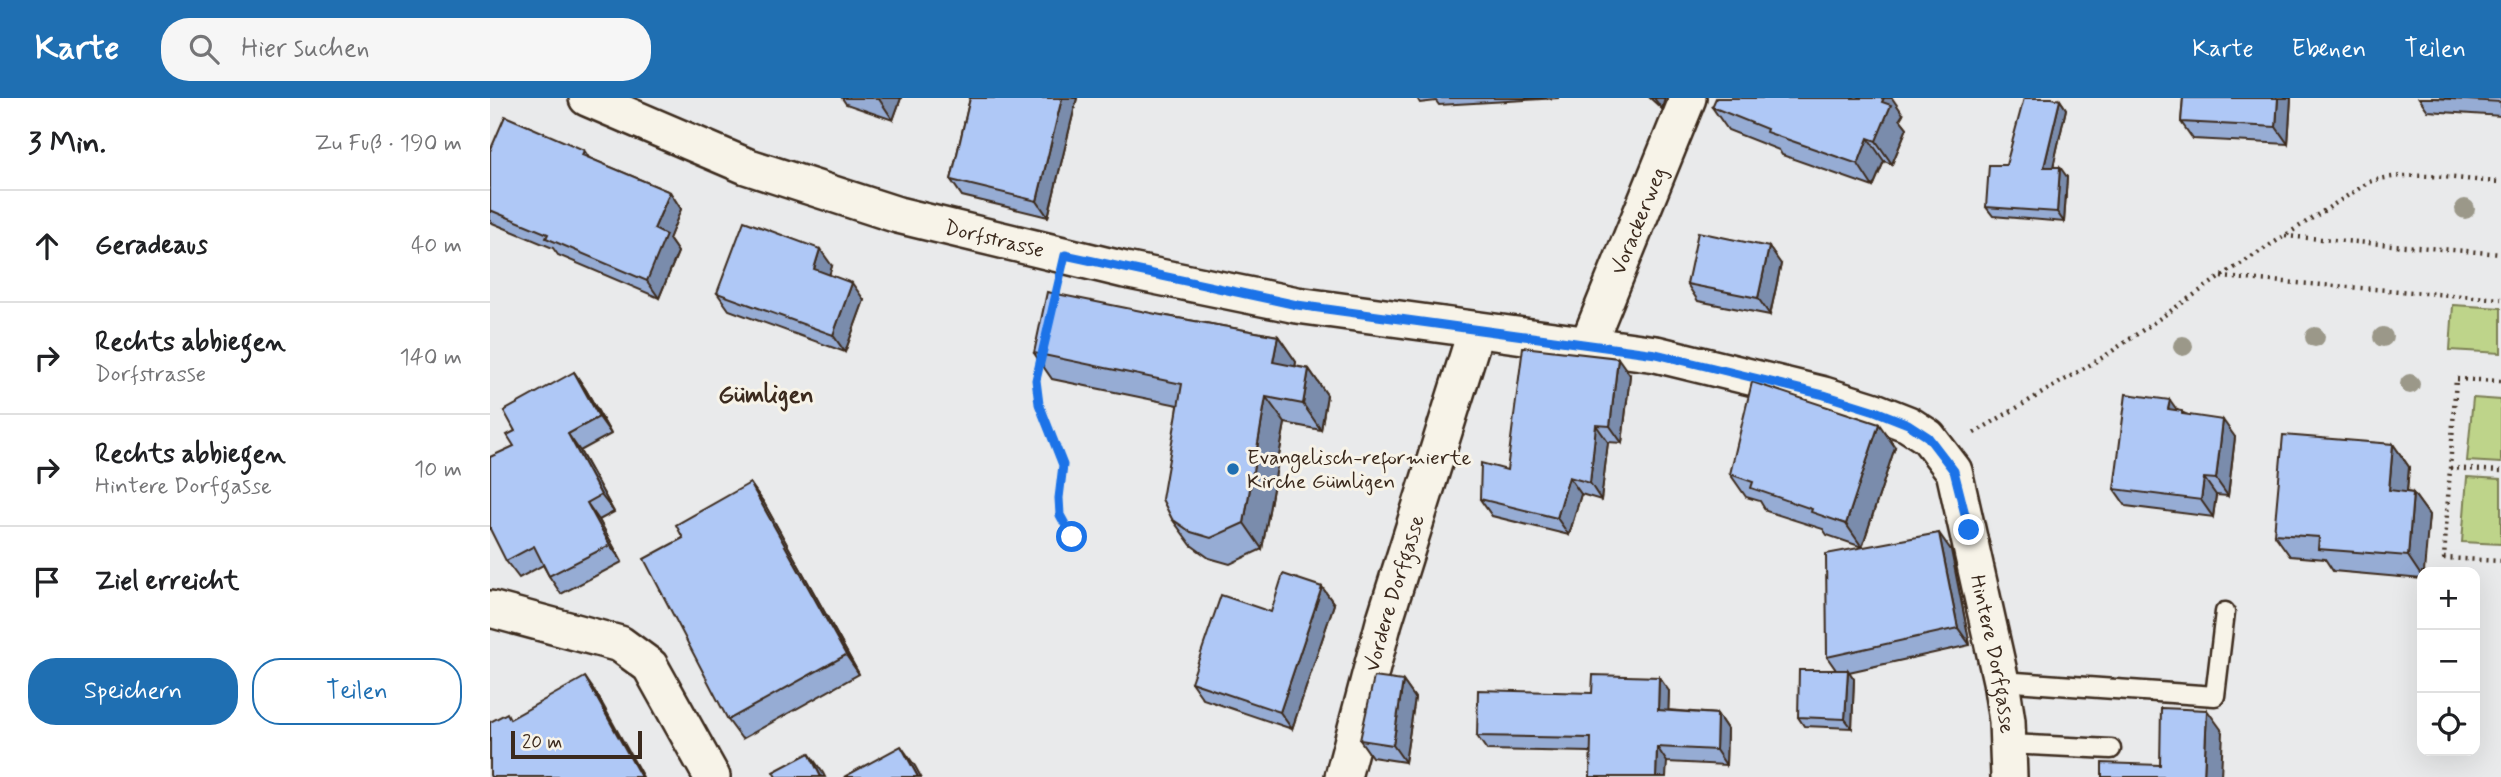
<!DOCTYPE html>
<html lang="de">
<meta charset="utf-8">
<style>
body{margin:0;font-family:Mynerve,sans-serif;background:#f6f6f6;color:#202124}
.controls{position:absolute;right:21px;bottom:21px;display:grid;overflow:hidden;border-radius:14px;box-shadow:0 7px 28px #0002}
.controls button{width:63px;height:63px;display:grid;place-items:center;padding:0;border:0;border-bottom:2px solid #e0e0e0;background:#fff;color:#202124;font:35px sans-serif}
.scale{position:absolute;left:21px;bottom:18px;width:131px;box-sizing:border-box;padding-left:7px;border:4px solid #3b2a1e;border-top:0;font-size:19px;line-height:24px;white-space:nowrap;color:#3b2a1e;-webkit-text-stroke:5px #f7f3e8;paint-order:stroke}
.stop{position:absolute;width:21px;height:21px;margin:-16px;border:5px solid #1a73e8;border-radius:50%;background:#fff}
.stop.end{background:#1a73e8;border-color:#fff;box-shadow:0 2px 7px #0008}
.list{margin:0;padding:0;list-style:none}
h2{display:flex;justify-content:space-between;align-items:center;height:91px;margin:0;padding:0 28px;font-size:30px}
h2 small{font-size:23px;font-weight:400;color:#757577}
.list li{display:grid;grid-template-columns:46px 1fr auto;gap:21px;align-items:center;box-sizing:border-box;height:112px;padding:0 28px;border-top:2px solid #e0e0e0}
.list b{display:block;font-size:26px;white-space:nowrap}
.list p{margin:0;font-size:23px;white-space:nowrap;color:#757577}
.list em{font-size:23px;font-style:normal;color:#757577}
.actions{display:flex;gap:14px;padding:21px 28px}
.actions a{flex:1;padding:16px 0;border:2px solid #1f6fb2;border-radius:28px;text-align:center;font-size:24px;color:#1f6fb2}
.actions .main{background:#1f6fb2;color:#fff}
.icon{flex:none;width:38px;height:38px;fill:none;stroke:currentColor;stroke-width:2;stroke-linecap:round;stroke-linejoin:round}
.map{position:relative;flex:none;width:2011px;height:679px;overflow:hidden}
header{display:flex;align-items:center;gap:42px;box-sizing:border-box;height:98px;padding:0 35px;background:#1f6fb2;color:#fff}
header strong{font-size:33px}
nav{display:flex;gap:38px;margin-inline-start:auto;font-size:24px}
.search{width:490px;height:63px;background:#f6f6f6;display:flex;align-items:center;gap:18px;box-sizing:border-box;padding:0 24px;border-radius:28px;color:#757577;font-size:26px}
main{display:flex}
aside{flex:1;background:#fff}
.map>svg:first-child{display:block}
.green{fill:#bed48a;stroke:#7c7f54;stroke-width:2}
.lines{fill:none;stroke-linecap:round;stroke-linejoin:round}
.service-casing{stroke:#3b2a1e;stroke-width:23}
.minor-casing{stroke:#3b2a1e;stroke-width:40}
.path{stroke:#3b2a1e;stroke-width:4.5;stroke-dasharray:2 5;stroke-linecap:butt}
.service{stroke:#f7f3e8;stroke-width:18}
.minor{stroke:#f7f3e8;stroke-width:35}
.tree{fill:#9b9889}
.wall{fill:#96acd4;stroke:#3b2a1e;stroke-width:2}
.shaded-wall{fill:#7a8cac;stroke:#3b2a1e;stroke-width:2}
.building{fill:#afc8f6;stroke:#3b2a1e;stroke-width:2}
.route{stroke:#1a73e8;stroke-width:9}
.poi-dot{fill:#1f6fb2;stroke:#f7f3e8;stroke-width:2.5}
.labels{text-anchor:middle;stroke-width:6;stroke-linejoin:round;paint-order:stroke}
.street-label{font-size:21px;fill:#3b2a1e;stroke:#f7f3e8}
.poi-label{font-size:21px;fill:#3b2a1e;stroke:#f7f3e8;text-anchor:start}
.quarter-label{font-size:24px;font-weight:bold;fill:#3b2a1e;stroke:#f7f3e8}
</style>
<header>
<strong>Karte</strong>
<div class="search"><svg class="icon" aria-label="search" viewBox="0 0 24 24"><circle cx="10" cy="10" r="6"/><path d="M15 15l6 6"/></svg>Hier suchen</div>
<nav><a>Karte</a><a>Ebenen</a><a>Teilen</a></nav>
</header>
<main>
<aside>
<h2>3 Min.<small>Zu Fuß · 190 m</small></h2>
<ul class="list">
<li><svg class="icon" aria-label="ahead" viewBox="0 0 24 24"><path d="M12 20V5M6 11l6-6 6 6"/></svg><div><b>Geradeaus</b></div><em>40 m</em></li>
<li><svg class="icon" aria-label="right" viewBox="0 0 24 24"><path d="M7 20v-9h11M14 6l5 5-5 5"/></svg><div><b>Rechts abbiegen</b><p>Dorfstrasse</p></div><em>140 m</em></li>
<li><svg class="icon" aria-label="right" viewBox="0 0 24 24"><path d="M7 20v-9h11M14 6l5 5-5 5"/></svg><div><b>Rechts abbiegen</b><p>Hintere Dorfgasse</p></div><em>10 m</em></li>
<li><svg class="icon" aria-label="arrive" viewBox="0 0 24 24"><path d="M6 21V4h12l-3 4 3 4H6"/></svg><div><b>Ziel erreicht</b></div></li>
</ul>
<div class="actions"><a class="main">Speichern</a><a>Teilen</a></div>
</aside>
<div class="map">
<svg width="2011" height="679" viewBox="0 0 2011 679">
<rect width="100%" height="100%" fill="#e9eaeb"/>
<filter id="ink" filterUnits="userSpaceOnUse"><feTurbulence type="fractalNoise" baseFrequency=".0143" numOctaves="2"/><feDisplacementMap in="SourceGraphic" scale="14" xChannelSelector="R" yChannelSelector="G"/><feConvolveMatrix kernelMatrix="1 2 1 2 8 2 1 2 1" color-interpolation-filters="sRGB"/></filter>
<g filter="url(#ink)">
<g class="green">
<polygon points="1963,207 2011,210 2011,255 1960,252"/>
<polygon points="1983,300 2011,302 2011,365 1977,363"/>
<polygon points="1977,379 2011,381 2011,446 1972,444"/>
</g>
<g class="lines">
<defs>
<g id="service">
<polyline points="1511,583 1725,598 1735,514"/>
<polyline points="1519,646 1621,651"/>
</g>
<g id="minor">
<path id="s1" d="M 97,0 L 256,68 L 408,117 L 635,172 L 807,207 L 1166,256 L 1334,297 L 1385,313 L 1418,326 L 1438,339 L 1464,373 L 1511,583 L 1517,623 L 1519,679"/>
<path id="s2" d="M 1098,246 L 1198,0"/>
<polyline points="0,511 130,546 160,568 222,679"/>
<path id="s3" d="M 853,679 L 894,524 L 986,232"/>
</g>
</defs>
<use href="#service" class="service-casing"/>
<use href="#minor" class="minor-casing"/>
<g class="path">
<polyline points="1795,138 2011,156"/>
<polyline points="1731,179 2011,201"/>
<polyline points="551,260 546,282 549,306 573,367 569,399 570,417 582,439"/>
<polyline points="2011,283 1966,281 1954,460 2011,463"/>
<path d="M 1484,335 L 1615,258 L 1730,179 L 1879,84 C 1918,71 1970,82 2011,84"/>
<polyline points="1960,370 2011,373"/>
</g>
<use href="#service" class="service"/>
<use href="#minor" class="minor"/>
</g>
<g class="tree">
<circle cx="1975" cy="111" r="10"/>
<circle cx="1825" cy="239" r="10"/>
<circle cx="1893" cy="239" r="10"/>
<circle cx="1693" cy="248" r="10"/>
<circle cx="1920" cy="286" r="10"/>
</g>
<g class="wall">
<polygon points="352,0 411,0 403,22 356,6"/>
<polygon points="480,0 587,0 558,119 472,98 461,82"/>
<polygon points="927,0 1069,0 949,7 946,3 930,5"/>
<polygon points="1160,0 1175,0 1172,11"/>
<polygon points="1693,0 1801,0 1798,46 1703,41 1691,24"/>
<polygon points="1929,0 2011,0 2011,18 1938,13"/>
<polygon points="1570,2 1576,11 1563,69 1577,79 1574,124 1503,118 1496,109 1516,67"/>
<polygon points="1222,9 1413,16 1410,21 1417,30 1402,66 1394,63 1383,89 1292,57 1289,52 1238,32"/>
<polygon points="0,53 99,60 180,94 191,111 179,141 188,154 169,200 68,157 63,150 0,124"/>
<polygon points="1291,166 1280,217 1208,203 1197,186"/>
<polygon points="342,168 339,177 374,202 355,254 239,212 227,195"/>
<polygon points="671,217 788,238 806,264 805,268 819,271 837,297 831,332 795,325 772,451 740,466 719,460 701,447 682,421 688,307 562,281 544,255"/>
<polygon points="84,274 96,292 121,336 90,353 124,414 109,422 132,464 71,496 59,478 53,467 29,480 16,463 25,333"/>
<polygon points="1140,277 1132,345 1118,344 1111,402 1091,396 1079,437 1002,418 990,401 1017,372"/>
<polygon points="1687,312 1745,339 1738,398 1726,397 1723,419 1636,408 1624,391"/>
<polygon points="1903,346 1919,369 1917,394 1923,395 1939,417 1932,481 1843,473 1835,461 1800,458 1784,436"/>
<polygon points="1405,349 1372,449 1337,437 1333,431 1276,413 1270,403 1256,399 1240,376"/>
<polygon points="260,385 274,405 369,576 252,641 238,622 193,440"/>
<polygon points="1461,452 1480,547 1359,574 1364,581 1362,630 1314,628 1308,619 1346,572 1337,559"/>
<polygon points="832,489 844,506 802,631 713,601 701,584 781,514"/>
<polygon points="913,583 925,600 915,664 882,659 870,642"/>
<polygon points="1179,593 1178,612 1227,616 1237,631 1236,667 1177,664 1100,654 997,652 987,638 1102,595"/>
</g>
<g class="shaded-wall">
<polygon points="389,0 411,0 403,22 389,1"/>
<polygon points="572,0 587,0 558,119 547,103"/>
<polygon points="1164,0 1175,0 1172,11"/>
<polygon points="1389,0 1402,0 1413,16 1410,21 1417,30 1402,66 1386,43"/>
<polygon points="1788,0 1801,0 1798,46 1786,29"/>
<polygon points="1570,2 1576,11 1561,78 1554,69"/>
<polygon points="1378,40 1394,63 1383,89 1368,66"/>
<polygon points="94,52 105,69 92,57"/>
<polygon points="1570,69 1577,79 1574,124 1567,114"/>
<polygon points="180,94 191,111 179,141 188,154 169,200 157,183 164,131"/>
<polygon points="1279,149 1291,166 1280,217 1268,200"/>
<polygon points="330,151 342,168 336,188 324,171"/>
<polygon points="362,185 374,202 355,254 343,237"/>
<polygon points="788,238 806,264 801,290 783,264"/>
<polygon points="1128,260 1140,277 1132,345 1120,328"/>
<polygon points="819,271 837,297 831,332 813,306"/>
<polygon points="84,274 96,292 121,336 109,319"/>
<polygon points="776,299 795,325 772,451 754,425"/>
<polygon points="1680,302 1692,319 1678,311"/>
<polygon points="1733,322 1745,339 1738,398 1726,381"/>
<polygon points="1389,326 1405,349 1372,449 1356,426"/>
<polygon points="1106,327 1118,344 1111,402 1100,385"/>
<polygon points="78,336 90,353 124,414 111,397"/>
<polygon points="1903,346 1919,369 1915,415 1899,392"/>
<polygon points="1079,379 1091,396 1079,437 1067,420"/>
<polygon points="1714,380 1726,397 1723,419 1711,402"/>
<polygon points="260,385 274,405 369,576 356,557"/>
<polygon points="1923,395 1939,417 1934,474 1932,474 1932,479 1918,458"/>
<polygon points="97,405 109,422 132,464 120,447"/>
<polygon points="1449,435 1461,452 1480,547 1468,530"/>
<polygon points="832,489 844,506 802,631 790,614"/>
<polygon points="1358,572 1364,581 1362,630 1355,621"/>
<polygon points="95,579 108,598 153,679 151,679"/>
<polygon points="1169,579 1179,593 1178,626 1168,612"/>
<polygon points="913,583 925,600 915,664 903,647"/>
<polygon points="1717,612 1733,634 1731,679 1714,679"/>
<polygon points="1227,616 1237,631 1236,667 1226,652"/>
<polygon points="411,648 425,668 431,679 428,679"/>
<polygon points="1167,649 1177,664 1176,679 1166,679"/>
<polygon points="319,655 333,675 335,679 331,679"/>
</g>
<g class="building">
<polygon points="480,0 572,0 547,103 461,82"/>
<polygon points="1226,0 1394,0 1392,4 1401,7 1386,43 1378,40 1368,66 1276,34 1277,31 1222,9"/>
<polygon points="1534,0 1562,0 1570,2 1554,69 1570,69 1567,114 1496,109 1499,67 1516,67"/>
<polygon points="1693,0 1788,0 1786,29 1691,24"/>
<polygon points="1943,0 2011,0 2011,4"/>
<polygon points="15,18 94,52 92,57 180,94 164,131 176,137 157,183 56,140 58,136 0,112 0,53"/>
<polygon points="254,123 330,151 324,171 362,185 343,237 227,195"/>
<polygon points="1208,134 1279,149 1268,200 1197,186"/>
<polygon points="557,194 671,217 788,238 783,264 819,271 813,306 776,299 754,425 721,440 701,434 682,421 672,401 692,286 544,255"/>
<polygon points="1033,249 1128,260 1120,328 1106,327 1100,385 1079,379 1067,420 990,401 991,365 1017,372"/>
<polygon points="84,274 109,319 78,336 111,397 97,405 120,447 59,478 44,448 16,463 0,431 0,359 24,348 17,337 25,333 14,313"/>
<polygon points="1262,284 1389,326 1356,426 1321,414 1322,411 1261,390 1263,384 1240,376"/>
<polygon points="1636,296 1680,302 1678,311 1692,313 1692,316 1733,322 1726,381 1714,380 1711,402 1624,391"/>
<polygon points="1793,337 1903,346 1899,392 1923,395 1918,458 1828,451 1829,439 1784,436"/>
<polygon points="260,385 356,557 238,622 154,461 193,440 186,427"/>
<polygon points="1449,435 1468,530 1337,559 1336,456"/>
<polygon points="793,476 832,489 790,614 701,584 731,497 781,514"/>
<polygon points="1309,572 1358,572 1355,621 1308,619"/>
<polygon points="1103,577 1169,579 1168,612 1227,616 1226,652 1167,649 1166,679 1100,679 1101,640 987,638 988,592 1102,595"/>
<polygon points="95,579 151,679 1,679 0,677 0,624 17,615 20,621"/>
<polygon points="884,579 913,583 903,647 870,642"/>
<polygon points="1671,610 1717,612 1714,679 1612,679 1612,665 1670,667"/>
<polygon points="411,648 428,679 354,679"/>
<polygon points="319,655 331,679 286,679 283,674"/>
</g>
</g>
<g class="lines" filter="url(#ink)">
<polyline class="route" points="582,439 570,417 569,400 573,367 549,306 546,282 575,157 807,207 1166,256 1334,297 1385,313 1418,326 1438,339 1464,373 1479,432"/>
</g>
<circle class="poi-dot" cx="743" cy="371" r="7"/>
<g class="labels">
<g class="street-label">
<text dy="7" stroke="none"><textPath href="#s2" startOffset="133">Vorackerweg</textPath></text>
<text dy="7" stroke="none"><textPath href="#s1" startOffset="432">Dorfstrasse</textPath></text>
<text dy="7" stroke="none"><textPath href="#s3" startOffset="191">Vordere Dorfgasse</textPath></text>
<text dy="7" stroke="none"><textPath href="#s1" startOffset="1620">Hintere Dorfgasse</textPath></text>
</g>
<g class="poi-label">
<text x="757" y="366">Evangelisch-reformierte<tspan x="757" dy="24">Kirche Gümligen</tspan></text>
</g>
<g class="quarter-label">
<text x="276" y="304">Gümligen</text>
</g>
</g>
</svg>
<div class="controls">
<button>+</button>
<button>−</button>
<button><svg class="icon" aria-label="locate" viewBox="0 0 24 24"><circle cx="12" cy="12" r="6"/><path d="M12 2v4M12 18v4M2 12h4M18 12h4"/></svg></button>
</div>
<div class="scale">20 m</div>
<div class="stop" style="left:582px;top:439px"></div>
<div class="stop end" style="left:1479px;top:432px"></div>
</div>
</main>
